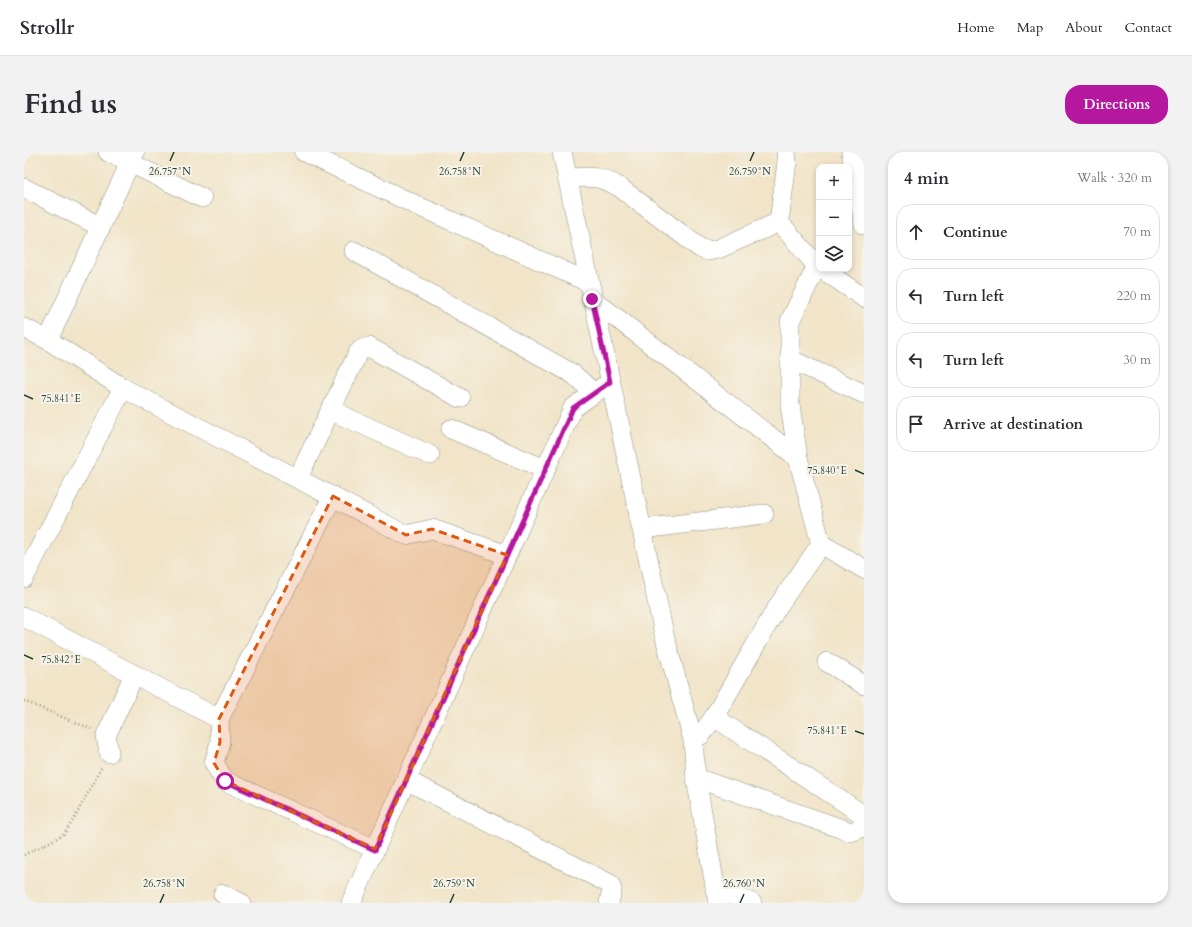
<!DOCTYPE html>
<meta charset="utf-8">
<style>
body{margin:0;font-family:Cardo,serif;background:#f2f2f3;color:#2b2b33}
.controls{position:absolute;right:12px;top:12px;display:grid;overflow:hidden;border-radius:8px;box-shadow:0 2px 6px #0003}
.controls button{width:36px;height:36px;display:grid;place-items:center;padding:0;border:0;border-bottom:1px solid #e1e1e2;background:#fff;color:#2b2b33;font:20px sans-serif}
.stop{position:absolute;width:12px;height:12px;margin:-9px;border:3px solid #b5179e;border-radius:50%;background:#fff}
.stop.end{background:#b5179e;border-color:#fff;box-shadow:0 1px 4px #0008}
.list{margin:0;padding:0;list-style:none}
h2{display:flex;justify-content:space-between;align-items:center;height:52px;margin:0;padding:0 16px;font-size:17px}
h2 small{font-size:13px;font-weight:400;color:#7c7c81}
.list li{display:grid;grid-template-columns:26px 1fr auto;gap:12px;align-items:center;box-sizing:border-box;height:56px;margin:0 8px 8px;padding:0 8px;border:1px solid #e1e1e2;border-radius:16px}
.list b{display:block;font-size:15px;white-space:nowrap}
.list em{font-size:13px;font-style:normal;color:#7c7c81}
.icon{flex:none;width:22px;height:22px;fill:none;stroke:currentColor;stroke-width:2;stroke-linecap:round;stroke-linejoin:round}
.map{position:relative;flex:none;width:840px;height:751px;overflow:hidden;border-radius:16px}
header{display:flex;align-items:center;gap:24px;box-sizing:border-box;height:56px;padding:0 20px;background:#fff;border-bottom:1px solid #e1e1e2}
header strong{font-size:19px}
nav{display:flex;gap:22px;margin-inline-start:auto;font-size:14px}
.intro{display:flex;align-items:center;justify-content:space-between;box-sizing:border-box;height:96px;padding:0 24px}
h1{margin:0;font-size:28px}
.button{padding:10px 18px;border-radius:16px;background:#b5179e;color:#fff;font-size:14px;font-weight:700}
main{display:flex;gap:24px;padding:0 24px}
aside{flex:1;background:#fff;border-radius:16px;box-shadow:0 2px 6px #0003}
.map>svg:first-child{display:block}
.lines{fill:none;stroke-linecap:round;stroke-linejoin:round}
.minor-casing{stroke:#88907e;stroke-width:20}
.path{stroke:#88907e;stroke-width:2.5;stroke-dasharray:1 3;stroke-linecap:butt}
.minor{stroke:#fff;stroke-width:19}
.route{stroke:#b5179e;stroke-width:5}
.marked{fill:#de580e;fill-opacity:0.2;stroke:#de580e;stroke-width:3;stroke-dasharray:8 5;stroke-linejoin:round}
.ticks{fill:none;stroke:#1f3d34;stroke-width:1.5}
.ticks-label{font-size:10px;text-anchor:middle;fill:#1f3d34;stroke:#f7f3e8;stroke-width:4;stroke-linejoin:round;paint-order:stroke}
</style>
<header>
<strong>Strollr</strong>
<nav><a>Home</a><a>Map</a><a>About</a><a>Contact</a></nav>
</header>
<div class="intro"><h1>Find us</h1><a class="button">Directions</a></div>
<main>
<div class="map">
<svg width="840" height="751" viewBox="0 0 840 751">
<rect width="100%" height="100%" fill="#f7f3e8"/>
<filter id="ink" filterUnits="userSpaceOnUse"><feTurbulence type="fractalNoise" baseFrequency=".025" numOctaves="2"/><feDisplacementMap in="SourceGraphic" scale="8" xChannelSelector="R" yChannelSelector="G"/><feConvolveMatrix kernelMatrix="1 2 1 2 8 2 1 2 1" color-interpolation-filters="sRGB"/></filter>
<filter id="wash" filterUnits="userSpaceOnUse"><feTurbulence type="fractalNoise" baseFrequency=".012" numOctaves="4" result="noise"/><feDisplacementMap in="SourceGraphic" scale="16" xChannelSelector="R" yChannelSelector="G"/><feGaussianBlur stdDeviation="0.9" result="paint"/><feColorMatrix in="noise" values="0 0 0 0 0 0 0 0 0 0 0 0 0 0 0 0 0 1.4 0 .05"/><feComposite in="paint" operator="in"/></filter>
<g filter="url(#wash)">
<rect width="100%" height="100%" fill="#f1e4c8"/>
</g>
<g filter="url(#ink)">
<g class="lines">
<defs>
<g id="minor">
<polyline points="84,0 178,46"/>
<polyline points="280,0 394,54 564,130"/>
<polyline points="538,0 640,482 669,588 672,626 694,751"/>
<polyline points="762,0 763,10 755,70 793,114"/>
<polyline points="827,0 840,73"/>
<path d="M 543,26 C 567,25 574,23 595,35 L 676,96 L 684,99 L 694,97 L 755,70"/>
<polyline points="0,36 77,75"/>
<polyline points="330,99 549,222 570,241"/>
<polyline points="795,115 793,114 766,169 766,253 774,306 797,392"/>
<polyline points="798,117 840,146"/>
<polyline points="568,147 774,306"/>
<polyline points="0,176 24,188 99,236 382,383 408,377 483,403"/>
<polyline points="24,188 111,0"/>
<polyline points="766,207 840,242"/>
<polyline points="306,258 406,303"/>
<polyline points="427,277 521,317"/>
<polyline points="274,326 334,201 338,197 345,195 436,246"/>
<polyline points="618,377 740,362"/>
<polyline points="0,426 99,236"/>
<polyline points="0,465 195,567 196,590 190,611 201,629 351,697"/>
<polyline points="803,510 840,533"/>
<polyline points="690,565 838,662 840,674"/>
<polyline points="195,567 309,344"/>
<polyline points="669,588 677,583 690,565 754,454 797,392 840,417"/>
<polyline points="85,601 82,584 110,523"/>
<polyline points="672,626 827,680 840,675"/>
<polyline points="382,628 586,732 588,738 585,751"/>
<polyline points="691,737 728,751"/>
<polyline points="199,742 217,751"/>
<polyline points="327,751 549,256 586,230"/>
</g>
</defs>
<use href="#minor" class="minor-casing"/>
<g class="path">
<polyline points="0,549 67,577"/>
<polyline points="0,703 39,683 49,669 77,616"/>
</g>
<use href="#minor" class="minor"/>
</g>
</g>
<g class="lines" filter="url(#ink)">
<polyline class="route" points="201,629 351,698 549,256 586,230 568,147"/>
</g>
<path class="marked" d="M 309,344 L 382,383 L 408,377 L 483,403 L 351,697 L 201,629 L 190,611 L 196,590 L 195,567 Z"/>
<path class="ticks" d="M 146,9 L 150,0M 436,9 L 440,0M 726,9 L 730,0M 0,243 L 9,247M 831,318 L 840,322M 0,503 L 9,507M 831,579 L 840,582M 136,751 L 140,742M 426,751 L 430,742M 716,751 L 720,742"/>
<g class="ticks-label">
<text x="436" y="23">26.758°N</text>
<text x="726" y="23">26.759°N</text>
<text x="146" y="23">26.757°N</text>
<text x="37" y="250">75.841°E</text>
<text x="803" y="322">75.840°E</text>
<text x="37" y="511">75.842°E</text>
<text x="803" y="582">75.841°E</text>
<text x="140" y="735">26.758°N</text>
<text x="430" y="735">26.759°N</text>
<text x="720" y="735">26.760°N</text>
</g>
</svg>
<div class="controls">
<button>+</button>
<button>−</button>
<button><svg class="icon" aria-label="layers" viewBox="0 0 24 24"><path d="M12 4l9 5-9 5-9-5zM3 14l9 5 9-5"/></svg></button>
</div>
<div class="stop" style="left:201px;top:629px"></div>
<div class="stop end" style="left:568px;top:147px"></div>
</div>
<aside>
<h2>4 min<small>Walk · 320 m</small></h2>
<ul class="list">
<li><svg class="icon" aria-label="ahead" viewBox="0 0 24 24"><path d="M12 20V5M6 11l6-6 6 6"/></svg><div><b>Continue</b></div><em>70 m</em></li>
<li><svg class="icon" aria-label="left" viewBox="0 0 24 24"><path d="M17 20v-9H6M10 6l-5 5 5 5"/></svg><div><b>Turn left</b></div><em>220 m</em></li>
<li><svg class="icon" aria-label="left" viewBox="0 0 24 24"><path d="M17 20v-9H6M10 6l-5 5 5 5"/></svg><div><b>Turn left</b></div><em>30 m</em></li>
<li><svg class="icon" aria-label="arrive" viewBox="0 0 24 24"><path d="M6 21V4h12l-3 4 3 4H6"/></svg><div><b>Arrive at destination</b></div></li>
</ul>
</aside>
</main>
